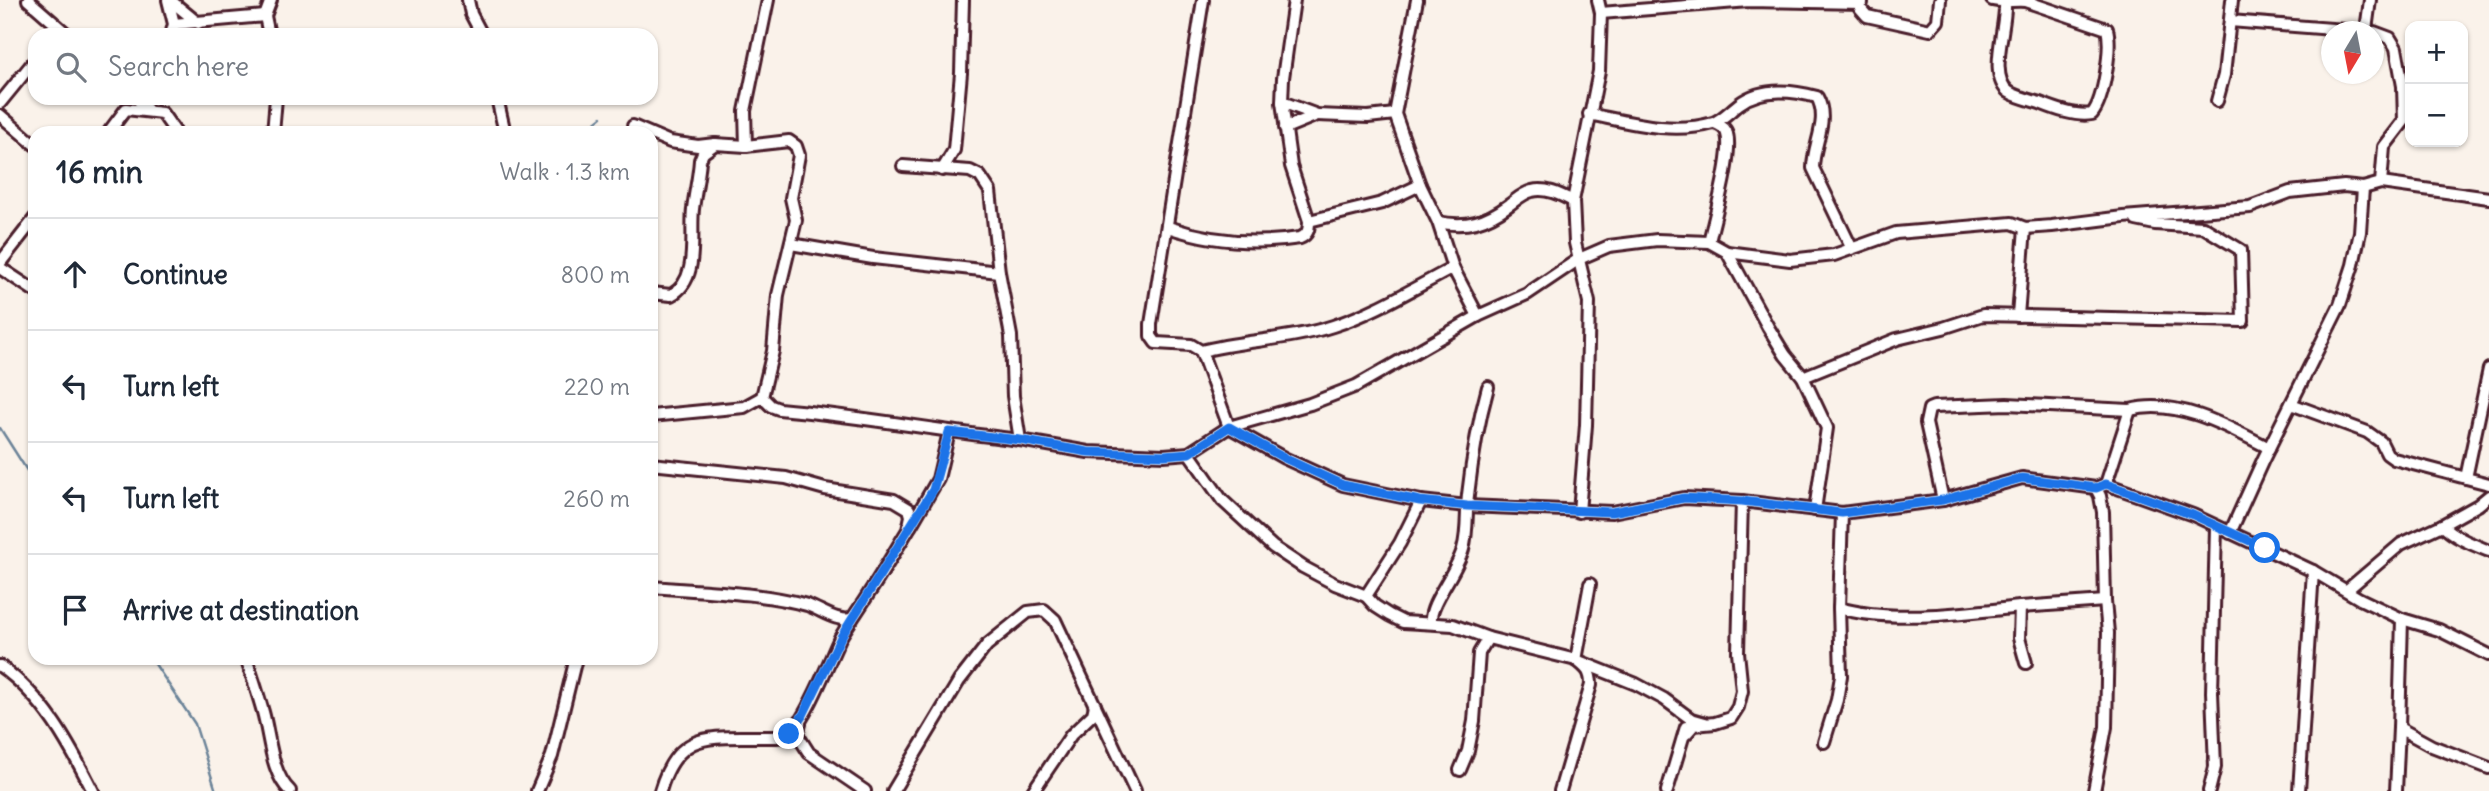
<!DOCTYPE html>
<meta charset="utf-8">
<style>
body{margin:0;font-family:Delius,sans-serif;background:#f6f6f7;color:#1f2937}
.controls{position:absolute;right:21px;top:21px;display:grid;overflow:hidden;border-radius:14px;box-shadow:0 2px 5px #0004}
.controls button{width:63px;height:63px;display:grid;place-items:center;padding:0;border:0;border-bottom:2px solid #e0e1e3;background:#fff;color:#1f2937;font:35px sans-serif}
.compass{position:absolute;left:2321px;top:21px;width:63px;height:63px;border-radius:50%;background:#fff;box-shadow:0 2px 5px #0004;rotate:190deg}
.stop{position:absolute;width:21px;height:21px;margin:-16px;border:5px solid #1a73e8;border-radius:50%;background:#fff}
.stop.end{background:#1a73e8;border-color:#fff;box-shadow:0 2px 7px #0008}
.list{margin:0;padding:0;list-style:none}
h2{display:flex;justify-content:space-between;align-items:center;height:91px;margin:0;padding:0 28px;font-size:30px}
h2 small{font-size:23px;font-weight:400;color:#747a83}
.list li{display:grid;grid-template-columns:46px 1fr auto;gap:21px;align-items:center;box-sizing:border-box;height:112px;padding:0 28px;border-top:2px solid #e0e1e3}
.list b{display:block;font-size:26px;white-space:nowrap}
.list em{font-size:23px;font-style:normal;color:#747a83}
.icon{flex:none;width:38px;height:38px;fill:none;stroke:currentColor;stroke-width:2;stroke-linecap:round;stroke-linejoin:round}
.map{position:relative;flex:none;width:2489px;height:791px;overflow:hidden}
.search{position:absolute;background:#fff;box-shadow:0 2px 5px #0004;left:28px;top:28px;width:630px;height:77px;display:flex;align-items:center;gap:18px;box-sizing:border-box;padding:0 24px;border-radius:21px;color:#747a83;font-size:26px}
.panel{position:absolute;background:#fff;box-shadow:0 2px 5px #0004;left:28px;top:126px;width:630px;height:539px;border-radius:21px}
.map>svg:first-child{display:block}
.lines{fill:none;stroke-linecap:round;stroke-linejoin:round}
.stream{stroke:#6c8499;stroke-width:2.5}
.minor-casing{stroke:#4a1f2b;stroke-width:16}
.minor{stroke:#fff;stroke-width:10}
.route{stroke:#1a73e8;stroke-width:9}
</style>
<div class="map">
<svg width="2489" height="791" viewBox="0 0 2489 791">
<rect width="100%" height="100%" fill="#faf2ea"/>
<filter id="ink" filterUnits="userSpaceOnUse"><feTurbulence type="fractalNoise" baseFrequency=".0143" numOctaves="2"/><feDisplacementMap in="SourceGraphic" scale="14" xChannelSelector="R" yChannelSelector="G"/><feConvolveMatrix kernelMatrix="1 2 1 2 8 2 1 2 1" color-interpolation-filters="sRGB"/></filter>
<g filter="url(#ink)">
<g class="lines">
<g class="stream">
<polyline points="582,133 602,117"/>
<polyline points="0,428 35,483"/>
<polyline points="151,658 195,724 216,791"/>
</g>
<defs>
<g id="minor">
<polyline points="28,0 68,35"/>
<polyline points="168,0 174,24 171,35"/>
<polyline points="170,0 198,23"/>
<polyline points="468,0 471,14 482,35"/>
<path d="M 1203,0 L 1151,324 L 1151,336 L 1156,343 L 1191,345 L 1201,351 C 1244,340 1290,340 1333,326 C 1374,313 1414,288 1453,268"/>
<polyline points="1417,0 1395,114 1420,185 1438,222 1453,268 1478,316"/>
<polyline points="1862,0 1860,8 1867,16 1930,30 1938,21 1940,0"/>
<path d="M 1992,0 C 2004,3 2013,0 2025,1 L 2107,29 C 2112,47 2104,100 2092,114 C 2076,117 2055,109 2040,103 C 2030,100 2017,97 2009,92 C 1987,76 2007,26 2005,3"/>
<polyline points="1601,13 1749,1 1862,3"/>
<polyline points="2230,21 2371,32"/>
<polyline points="174,24 265,16"/>
<polyline points="2366,30 2370,0"/>
<polyline points="2374,32 2390,38 2396,48 2403,86 2404,121 2384,147 2381,183"/>
<polyline points="269,35 265,16 271,0"/>
<polyline points="136,98 147,109"/>
<polyline points="497,98 505,133"/>
<polyline points="2217,101 2224,75 2232,0"/>
<polyline points="1282,102 1317,115 1368,117 1395,114"/>
<polyline points="0,103 35,60"/>
<path d="M 1589,114 C 1629,122 1672,135 1713,123 C 1722,120 1731,110 1739,104 C 1761,87 1791,90 1817,97 C 1830,120 1813,144 1813,168 L 1851,247"/>
<polyline points="0,115 35,145"/>
<polyline points="633,126 670,142 698,146 715,144"/>
<polyline points="1285,128 1317,115"/>
<polyline points="108,133 126,109 162,113 176,133"/>
<polyline points="273,133 276,98"/>
<polyline points="746,146 745,111 768,0"/>
<polyline points="903,166 970,171 980,176 990,191 999,272 1011,336 1013,396 1020,440 1088,452 1164,455 1189,453 1229,427 1310,404 1356,386 1478,316 1527,294 1579,259 1609,246 1657,240 1709,242 1727,252 1790,260 1834,255 1896,233 2012,223 2025,228 2052,226 2123,217 2250,207 2290,192 2344,186 2363,188 2381,183 2489,198"/>
<polyline points="942,170 954,150 961,73 963,0"/>
<polyline points="1309,221 1382,203 1420,185"/>
<path d="M 1438,222 C 1466,228 1486,222 1509,205 C 1516,200 1523,193 1532,191 C 1546,187 1561,195 1573,201"/>
<path d="M 1168,227 C 1212,242 1255,245 1300,238 C 1308,235 1309,229 1309,221 L 1291,166 L 1282,102 L 1283,78 L 1294,0"/>
<path d="M 1709,242 C 1714,219 1733,154 1727,134 C 1726,128 1720,125 1715,123"/>
<polyline points="791,244 873,258 999,272"/>
<polyline points="1727,252 1768,327 1785,355 1803,377 1827,428 1815,510"/>
<polyline points="0,263 35,218"/>
<polyline points="0,268 35,291"/>
<path d="M 651,293 L 671,295 C 700,280 690,236 693,209 C 695,192 699,176 700,160 L 703,153 L 715,144 L 746,146 L 789,141 L 796,146 L 799,155 L 791,198 L 796,220 L 778,295 L 773,351 L 762,397 L 744,407 L 651,416"/>
<polyline points="2018,316 2025,228"/>
<polyline points="1201,351 1229,427 1284,458 1343,485 1421,501 1467,506 1612,512 1684,498 1742,501 1842,513 1943,500 2022,478 2096,488 2106,484 2193,515 2313,571 2360,599 2402,619 2439,630 2489,655"/>
<polyline points="1803,377 1897,339 1943,328 1983,315 2243,321 2241,250 2203,227 2155,224 2136,220"/>
<path d="M 762,397 L 771,406 L 779,409 C 860,416 939,431 1020,440"/>
<polyline points="2291,404 2367,432 2381,442 2387,454 2394,459 2489,484"/>
<polyline points="1189,453 1222,500 1273,547 1303,567 1335,584 1366,596 1375,606 1389,615 1403,622 1453,625 1488,638 1576,660 1636,684 1664,699 1691,719 1705,723"/>
<path d="M 651,464 L 786,478 L 825,489 L 894,500 L 909,509 L 911,516 L 908,530 C 895,551 883,572 869,593 C 860,608 849,622 840,638 C 830,659 806,720 791,732 C 784,738 774,737 765,737 C 711,738 678,729 660,791"/>
<polyline points="2466,478 2489,369"/>
<polyline points="2106,484 2130,410"/>
<path d="M 1943,500 L 1926,423 L 1929,409 L 1934,407 L 2007,404 L 2130,410 C 2176,397 2229,427 2269,448"/>
<polyline points="1579,512 1586,425 1589,302 1575,243 1573,201 1599,71 1601,13 1598,0"/>
<path d="M 2442,525 C 2455,538 2472,544 2489,551"/>
<polyline points="910,527 938,479 949,432"/>
<polyline points="2230,533 2263,460 2340,305 2353,265 2360,232 2363,188"/>
<path d="M 651,587 C 700,591 760,592 807,605 C 822,610 836,622 852,619"/>
<polyline points="2347,590 2401,544 2442,525 2478,505 2489,496"/>
<polyline points="1366,596 1400,543 1421,501"/>
<polyline points="2020,607 2105,601"/>
<path d="M 1839,608 C 1891,623 1965,613 2020,607 L 2019,638 L 2026,663"/>
<path d="M 1431,623 C 1428,605 1457,572 1463,549 C 1468,532 1466,513 1468,495 C 1472,459 1478,423 1488,387"/>
<path d="M 246,658 C 252,676 258,694 263,712 C 270,737 271,773 290,791"/>
<path d="M 0,666 C 44,697 69,744 93,791"/>
<polyline points="800,724 797,734 809,753 865,791"/>
<polyline points="2399,728 2402,619"/>
<polyline points="1686,734 1694,725 1715,723 1731,718 1738,707 1742,691 1738,652 1742,501"/>
<polyline points="1824,742 1837,700 1841,676 1839,608 1842,513"/>
<polyline points="1460,770 1468,751 1474,721 1479,653 1488,638"/>
<polyline points="537,791 552,756 576,658"/>
<polyline points="893,791 959,681 987,645 1028,612 1044,610 1055,620 1135,791"/>
<polyline points="1033,791 1071,735 1093,714 1095,705"/>
<path d="M 1560,791 L 1591,685 C 1591,672 1587,668 1576,660 L 1590,584"/>
<polyline points="1667,791 1686,727"/>
<polyline points="2094,791 2106,727 2108,633 2105,601 2103,512 2100,496 2096,488"/>
<polyline points="2209,791 2215,767 2212,692 2216,527"/>
<polyline points="2299,791 2313,571"/>
<polyline points="2396,791 2399,728 2432,746 2489,768"/>
</g>
</defs>
<use href="#minor" class="minor-casing"/>
<use href="#minor" class="minor"/>
</g>
</g>
<g class="lines" filter="url(#ink)">
<polyline class="route" points="789,734 803,715 841,637 933,490 949,432 1020,440 1088,452 1164,455 1189,453 1229,427 1284,458 1343,485 1420,501 1467,506 1612,512 1684,498 1742,501 1842,513 1943,500 2022,478 2096,488 2106,484 2193,515 2265,548"/>
</g>
</svg>
<div class="controls">
<button>+</button>
<button>−</button>
</div>
<svg class="compass" viewBox="-18 -18 36 36"><path d="M0-13l5 13h-10z" fill="#e53935"/><path d="M0 13l5-13h-10z" fill="#747a83"/></svg>
<div class="stop" style="left:2265px;top:548px"></div>
<div class="stop end" style="left:789px;top:734px"></div>
<div class="search"><svg class="icon" aria-label="search" viewBox="0 0 24 24"><circle cx="10" cy="10" r="6"/><path d="M15 15l6 6"/></svg>Search here</div>
<section class="panel">
<h2>16 min<small>Walk · 1.3 km</small></h2>
<ul class="list">
<li><svg class="icon" aria-label="ahead" viewBox="0 0 24 24"><path d="M12 20V5M6 11l6-6 6 6"/></svg><div><b>Continue</b></div><em>800 m</em></li>
<li><svg class="icon" aria-label="left" viewBox="0 0 24 24"><path d="M17 20v-9H6M10 6l-5 5 5 5"/></svg><div><b>Turn left</b></div><em>220 m</em></li>
<li><svg class="icon" aria-label="left" viewBox="0 0 24 24"><path d="M17 20v-9H6M10 6l-5 5 5 5"/></svg><div><b>Turn left</b></div><em>260 m</em></li>
<li><svg class="icon" aria-label="arrive" viewBox="0 0 24 24"><path d="M6 21V4h12l-3 4 3 4H6"/></svg><div><b>Arrive at destination</b></div></li>
</ul>
</section>
</div>
